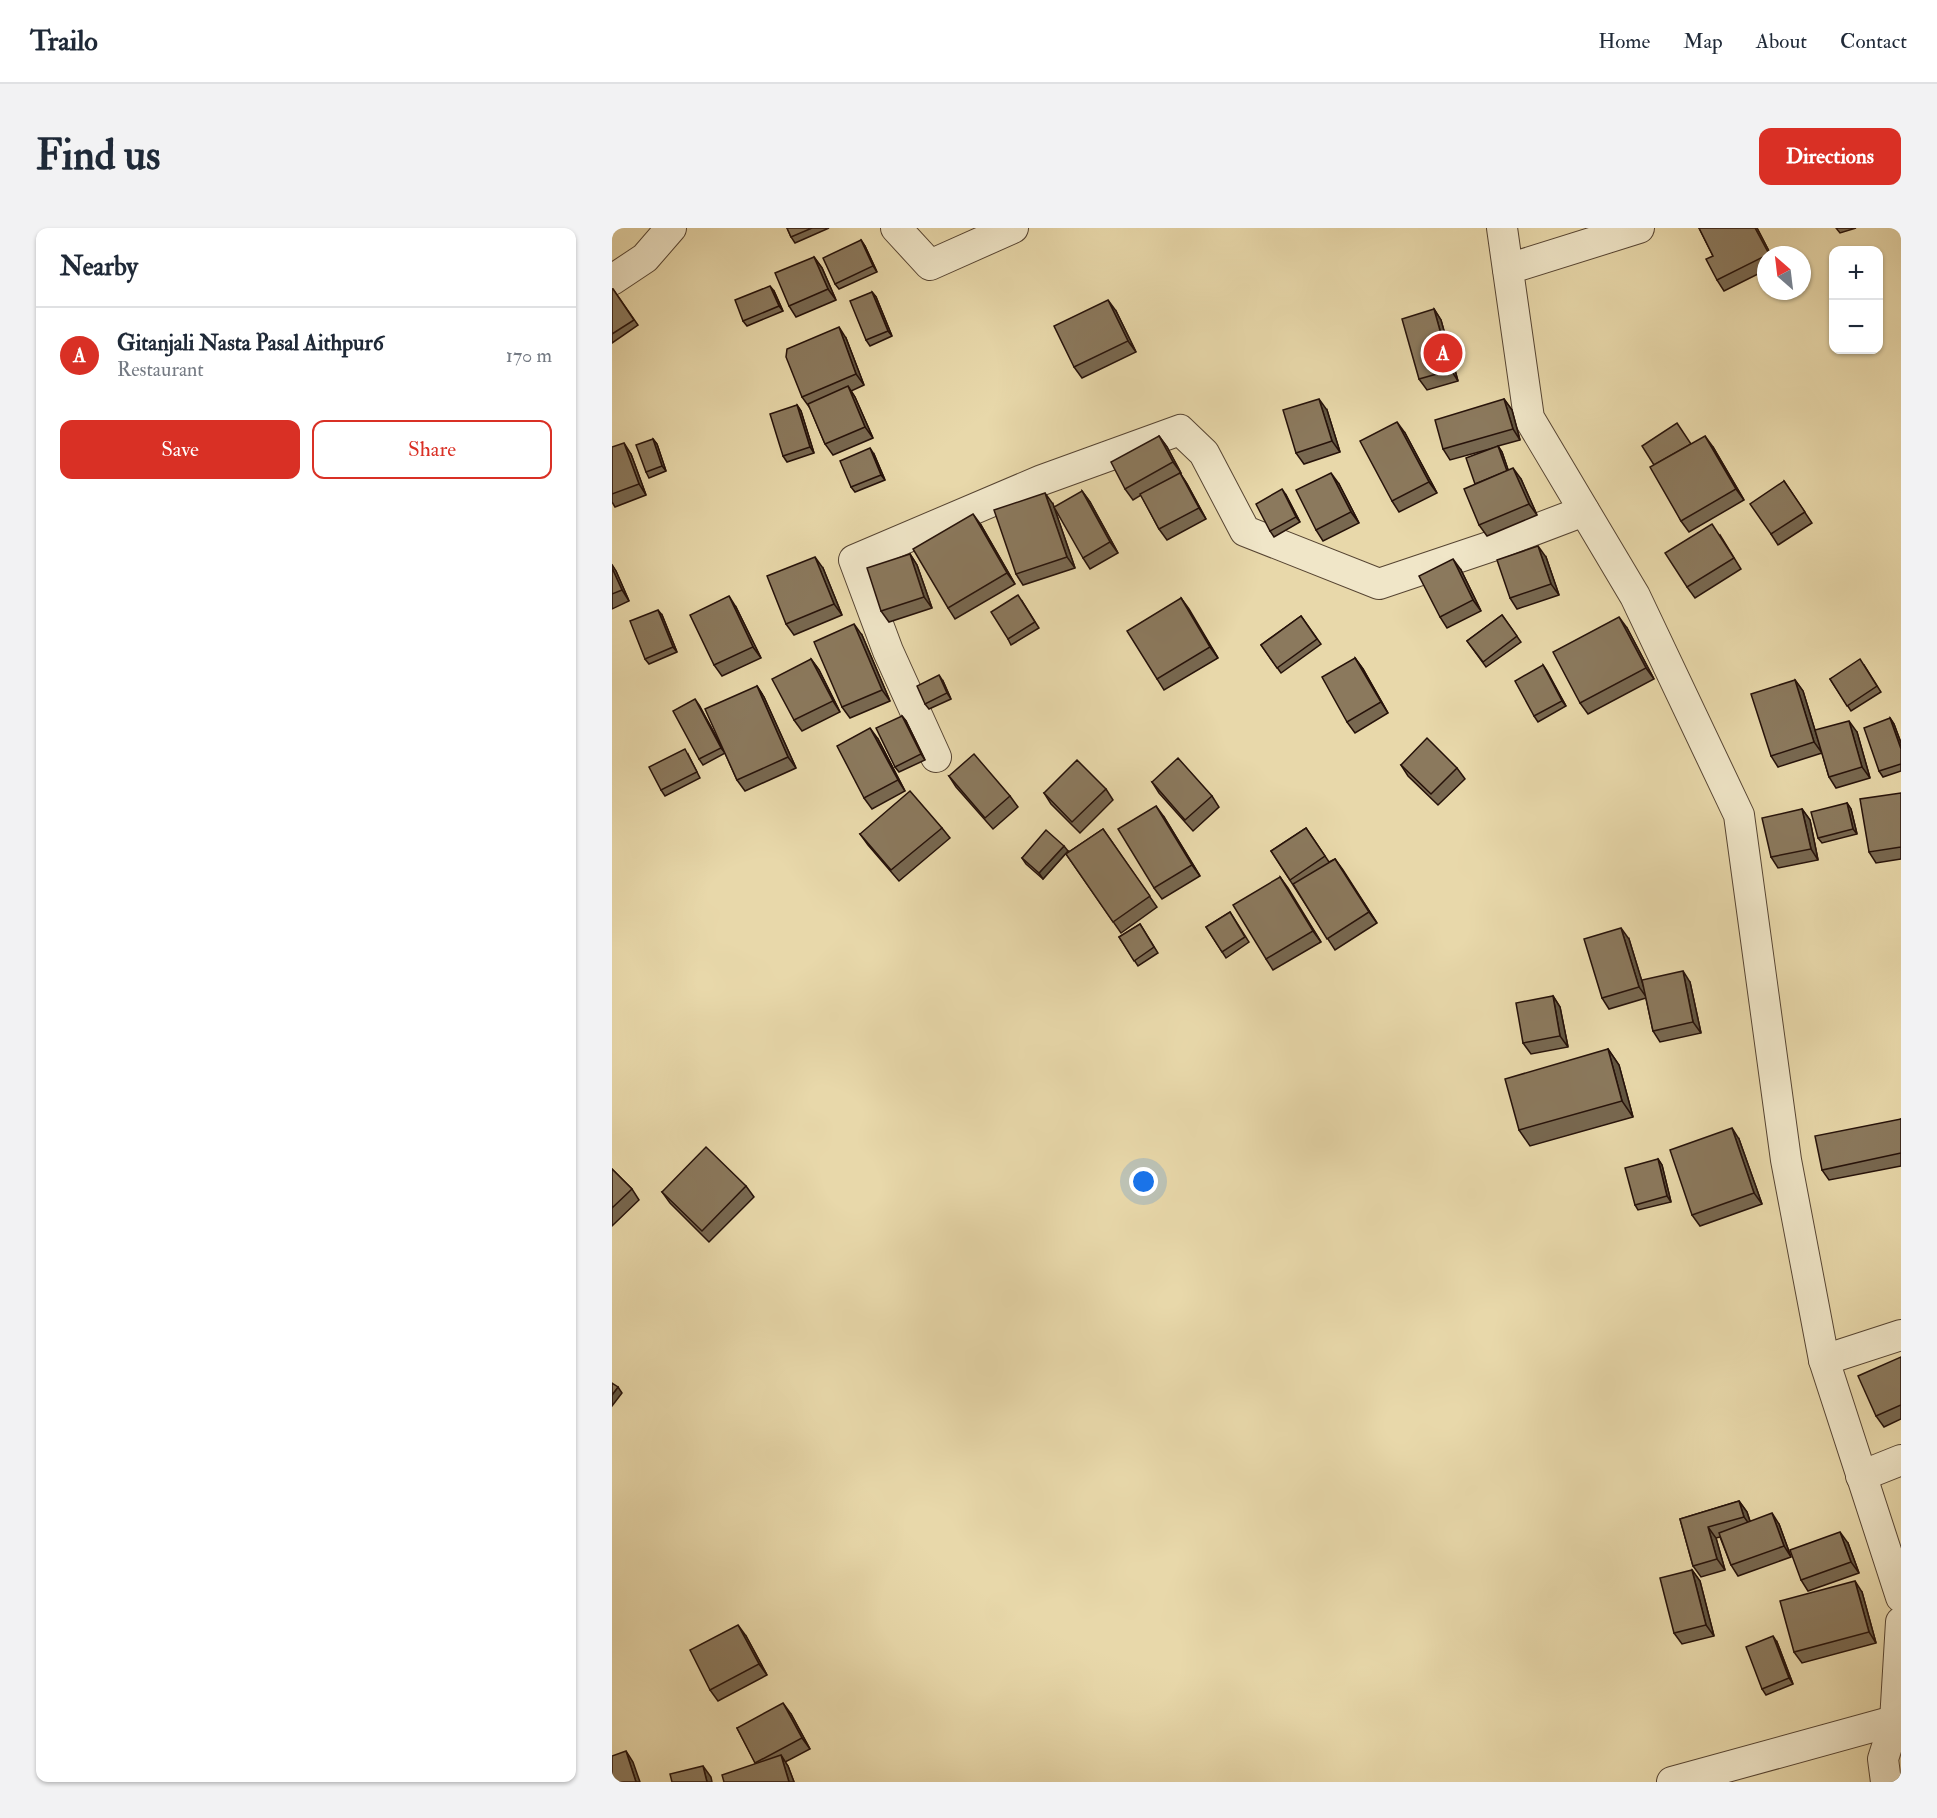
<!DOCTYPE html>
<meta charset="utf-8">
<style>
body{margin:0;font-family:"IM FELL Double Pica",serif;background:#f2f2f3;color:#1f2937}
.controls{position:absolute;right:18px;top:18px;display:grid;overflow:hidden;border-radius:12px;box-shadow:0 2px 4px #0004}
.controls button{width:54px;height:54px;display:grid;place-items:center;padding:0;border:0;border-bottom:2px solid #e0e1e3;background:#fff;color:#1f2937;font:30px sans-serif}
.compass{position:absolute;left:1145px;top:18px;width:54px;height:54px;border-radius:50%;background:#fff;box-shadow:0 2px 4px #0004;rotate:332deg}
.you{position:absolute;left:532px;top:954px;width:21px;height:21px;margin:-15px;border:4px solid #fff;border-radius:50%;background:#1a73e8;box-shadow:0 0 0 9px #1a73e833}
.badge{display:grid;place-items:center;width:39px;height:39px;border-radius:50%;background:#d93025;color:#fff;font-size:20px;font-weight:700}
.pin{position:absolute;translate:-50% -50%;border:3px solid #fff;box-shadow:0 2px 6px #0006}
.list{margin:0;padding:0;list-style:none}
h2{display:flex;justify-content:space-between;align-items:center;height:78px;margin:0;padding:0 24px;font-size:26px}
h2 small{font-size:20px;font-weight:400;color:#747a83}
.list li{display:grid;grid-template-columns:39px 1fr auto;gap:18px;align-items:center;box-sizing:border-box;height:96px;padding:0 24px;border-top:2px solid #e0e1e3}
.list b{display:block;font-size:22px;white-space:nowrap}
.list p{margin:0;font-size:20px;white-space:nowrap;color:#747a83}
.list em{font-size:20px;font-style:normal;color:#747a83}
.actions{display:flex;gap:12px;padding:18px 24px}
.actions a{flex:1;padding:14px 0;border:2px solid #d93025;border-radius:12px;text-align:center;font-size:21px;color:#d93025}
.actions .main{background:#d93025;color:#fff}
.map{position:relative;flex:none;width:1289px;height:1554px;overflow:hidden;border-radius:12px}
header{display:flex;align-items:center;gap:36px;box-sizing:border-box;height:84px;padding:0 30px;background:#fff;border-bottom:2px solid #e0e1e3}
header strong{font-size:28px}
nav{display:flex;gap:33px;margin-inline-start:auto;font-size:21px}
.intro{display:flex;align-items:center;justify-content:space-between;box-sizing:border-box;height:144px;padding:0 36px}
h1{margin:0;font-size:42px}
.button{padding:15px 27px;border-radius:12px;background:#d93025;color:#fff;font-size:21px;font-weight:700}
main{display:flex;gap:36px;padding:0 36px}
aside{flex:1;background:#fff;border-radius:12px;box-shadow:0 2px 4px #0004}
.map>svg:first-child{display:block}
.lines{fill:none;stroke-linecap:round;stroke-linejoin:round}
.minor-casing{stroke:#564432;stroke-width:32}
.minor{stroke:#f0e6c8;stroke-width:30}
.wall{fill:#786850;stroke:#26120a;stroke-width:1.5}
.shaded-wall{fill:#615541;stroke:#26120a;stroke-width:1.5}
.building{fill:#8b795d;stroke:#26120a;stroke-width:1.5}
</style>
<header>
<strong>Trailo</strong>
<nav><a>Home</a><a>Map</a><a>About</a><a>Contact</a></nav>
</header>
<div class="intro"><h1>Find us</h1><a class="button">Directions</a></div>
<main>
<aside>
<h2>Nearby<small></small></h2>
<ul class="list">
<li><span class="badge">A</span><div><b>Gitanjali Nasta Pasal Aithpur6</b><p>Restaurant</p></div><em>170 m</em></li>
</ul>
<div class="actions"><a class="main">Save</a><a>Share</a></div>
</aside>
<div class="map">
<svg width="1289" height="1554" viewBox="0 0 1289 1554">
<rect width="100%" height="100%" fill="#e8d8aa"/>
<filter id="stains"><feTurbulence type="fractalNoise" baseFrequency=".00333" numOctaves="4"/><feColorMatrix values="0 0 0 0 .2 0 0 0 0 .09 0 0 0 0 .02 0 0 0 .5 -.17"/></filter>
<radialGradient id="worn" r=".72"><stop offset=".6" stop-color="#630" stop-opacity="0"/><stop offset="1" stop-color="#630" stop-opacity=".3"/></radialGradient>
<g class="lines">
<defs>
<g id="minor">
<polyline points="284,0 318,37 401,0"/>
<polyline points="890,0 917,190 1023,368 1127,587 1174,932 1212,1132 1289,1369"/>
<polyline points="896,41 1027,0"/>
<polyline points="0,52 33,30 59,0"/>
<polyline points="324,529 276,423 242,332 430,252 568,202 592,225 633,303 767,356 880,318 972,283"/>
<polyline points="1212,1132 1289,1107"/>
<polyline points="1249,1248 1289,1232"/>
<polyline points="1060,1554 1289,1491"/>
<polyline points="1274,1554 1271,1531 1283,1493 1289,1394"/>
</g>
</defs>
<use href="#minor" class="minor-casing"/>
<use href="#minor" class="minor"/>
</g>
<g class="wall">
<polygon points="175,0 217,0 183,15 179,9"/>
<polygon points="1087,0 1145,0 1159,27 1154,27 1154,42 1112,63 1105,52 1101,28"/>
<polygon points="1224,0 1244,0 1228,5"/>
<polygon points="249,12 253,18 265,44 227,61 223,56"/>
<polygon points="202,29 210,40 224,72 184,89 177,78"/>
<polygon points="0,61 1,61 26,97 0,115"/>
<polygon points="162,63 171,83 135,98 131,93"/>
<polygon points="260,64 264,69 280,108 258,118 254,112"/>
<polygon points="822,81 829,92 846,153 815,162 807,151"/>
<polygon points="504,83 524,124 470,150 462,139"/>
<polygon points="234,110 252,157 239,163 243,169 261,210 221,227 213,216 198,180 190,169"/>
<polygon points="892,171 900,182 908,212 886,218 890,224 896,242 909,251 925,287 875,308 867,297 863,256 885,219 838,232 831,221"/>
<polygon points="185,177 189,183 202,225 175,234 171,228"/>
<polygon points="715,182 728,224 692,236 684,225"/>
<polygon points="793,205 825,265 787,284 780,273"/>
<polygon points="547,208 555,219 569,245 568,245 575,256 594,291 555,312 547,301 529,267 521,272 513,261"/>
<polygon points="41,211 45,216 54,243 37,250 34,244"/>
<polygon points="1079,216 1101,219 1132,272 1077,304 1069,293 1042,237"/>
<polygon points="0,219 19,226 34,267 3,279 0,274"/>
<polygon points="262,226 273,252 243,264 239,259"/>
<polygon points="1172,253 1200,295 1166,317 1159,306"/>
<polygon points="727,256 747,295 711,313 704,302"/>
<polygon points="470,263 478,274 506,325 478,341 471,330"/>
<polygon points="674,267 688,294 662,309 658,303"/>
<polygon points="441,276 463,340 411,357 404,346"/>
<polygon points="369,297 403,356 343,391 336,380"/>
<polygon points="1108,307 1129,341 1083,370 1075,359"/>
<polygon points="298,326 305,337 320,380 277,394 269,383"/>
<polygon points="934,329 947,367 905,381 898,370"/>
<polygon points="0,337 4,343 17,373 0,381"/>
<polygon points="211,340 230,387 182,407 174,396"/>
<polygon points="849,342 869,383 835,400 828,389"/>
<polygon points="569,370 606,430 552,462 545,451"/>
<polygon points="410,373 427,400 399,417 396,411"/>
<polygon points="124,379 149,430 110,448 102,437"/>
<polygon points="50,387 65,424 37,436 33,431"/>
<polygon points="890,387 909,414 874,439 855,413"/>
<polygon points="689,388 709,416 669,445 649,417"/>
<polygon points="1015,400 1042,451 976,486 968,475"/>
<polygon points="250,407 278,473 238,490 230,479"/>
<polygon points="743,430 751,441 776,485 743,505 735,494"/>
<polygon points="199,431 207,442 228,484 190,503 182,492"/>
<polygon points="931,437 954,478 926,494 922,488"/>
<polygon points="1252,437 1269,464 1239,483 1218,451"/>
<polygon points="1183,452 1191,463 1209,522 1245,504 1258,550 1224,560 1217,549 1210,525 1166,539 1159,528"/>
<polygon points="331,453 339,471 317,481 313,476"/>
<polygon points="145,458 152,469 184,540 133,563 125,552 113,525 91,537 87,531 87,477 112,523"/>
<polygon points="290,488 294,493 313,532 287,544 283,539"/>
<polygon points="1278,490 1282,496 1289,515 1289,543 1271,549 1267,543"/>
<polygon points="266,511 293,563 260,581 252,570"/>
<polygon points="76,526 88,550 53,568 49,562"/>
<polygon points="789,537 845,540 853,551 826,577 796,548"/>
<polygon points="337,548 398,568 406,579 381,601 344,559"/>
<polygon points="540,554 600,568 607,579 581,603 547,565"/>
<polygon points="494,561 501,572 468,605 439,576 432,565"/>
<polygon points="1289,565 1289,631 1264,635 1257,624"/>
<polygon points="1235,575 1239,581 1245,606 1210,615 1206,610"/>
<polygon points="1190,581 1198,592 1206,632 1166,640 1159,629"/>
<polygon points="552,589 588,648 550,671 542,660"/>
<polygon points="330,600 338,610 287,653 256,617 248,606"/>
<polygon points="694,600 717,634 723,631 765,695 723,722 659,623"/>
<polygon points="491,601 545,679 509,705 454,626"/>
<polygon points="456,623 431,651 414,636 410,630"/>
<polygon points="668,649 709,714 661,742 654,731"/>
<polygon points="618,684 637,714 614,730 594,699"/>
<polygon points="528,696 546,725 526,738 507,709"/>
<polygon points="1017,711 1031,757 1078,754 1089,805 1048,814 1041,803 1034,770 997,781 990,770"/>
<polygon points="941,768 948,779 956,819 919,826 911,815"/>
<polygon points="996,821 1007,837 1021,889 918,918 907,902"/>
<polygon points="1289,891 1289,938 1217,952 1210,942"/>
<polygon points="1127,911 1150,976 1088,998 1080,987"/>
<polygon points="1046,931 1050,937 1059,974 1026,982 1023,977"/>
<polygon points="0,941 20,961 27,972 0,998"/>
<polygon points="134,958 142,969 97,1014 58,975 50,964"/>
<polygon points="1289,1129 1289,1191 1272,1199 1264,1188"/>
<polygon points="1127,1273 1135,1284 1138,1293 1167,1296 1179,1329 1126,1348 1119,1337 1108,1309 1104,1310 1113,1342 1089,1349 1081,1338 1068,1291"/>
<polygon points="1236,1315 1247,1345 1196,1363 1189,1352"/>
<polygon points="1080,1342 1088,1353 1102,1408 1070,1416 1062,1405"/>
<polygon points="1250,1364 1264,1415 1190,1435 1182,1424"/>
<polygon points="134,1408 155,1447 106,1473 98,1462"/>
<polygon points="1165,1414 1181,1456 1154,1467 1150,1461"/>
<polygon points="179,1486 198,1521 173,1534 176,1538 182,1554 112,1554 144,1536 125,1500"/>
</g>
<g class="shaded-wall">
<polygon points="1143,0 1145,0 1159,27 1157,27"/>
<polygon points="249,12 253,18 265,44 261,38"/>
<polygon points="202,29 210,40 224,72 216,61"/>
<polygon points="158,58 162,63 171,83 167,78"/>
<polygon points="260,64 264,69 280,108 276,103"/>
<polygon points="496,72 504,83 524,124 516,113"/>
<polygon points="822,81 829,92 846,153 839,142"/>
<polygon points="227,99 234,110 252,157 244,146"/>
<polygon points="236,158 243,169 261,210 253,199"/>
<polygon points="707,171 715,182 728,224 720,213"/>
<polygon points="892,171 900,182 908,212 901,201"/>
<polygon points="185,177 189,183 202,225 198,219"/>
<polygon points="785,194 793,205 825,265 817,254"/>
<polygon points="547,208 555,219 569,245 561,234"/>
<polygon points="1093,208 1101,219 1132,272 1124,261"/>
<polygon points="41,211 45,216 54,243 50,238"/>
<polygon points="12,215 19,226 34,267 27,256"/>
<polygon points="886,218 890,224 899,250 895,245"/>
<polygon points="258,220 262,226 273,252 269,247"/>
<polygon points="901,240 909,251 925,287 917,276"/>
<polygon points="568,245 575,256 594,291 587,280"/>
<polygon points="719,245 727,256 747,295 739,284"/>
<polygon points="670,261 674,267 688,294 684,289"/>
<polygon points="470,263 478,274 506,325 498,314"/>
<polygon points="433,265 441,276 463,340 455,329"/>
<polygon points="361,286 369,297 403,356 395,345"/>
<polygon points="926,318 934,329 947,367 939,356"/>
<polygon points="298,326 305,337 320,380 312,369"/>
<polygon points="203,329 211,340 230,387 222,376"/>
<polygon points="841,331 849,342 869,383 861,372"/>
<polygon points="0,337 4,343 17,373 10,362 0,340"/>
<polygon points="117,368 124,379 149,430 141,419"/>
<polygon points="569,370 577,381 606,430 598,419"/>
<polygon points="46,382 50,387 65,424 61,419"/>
<polygon points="1007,389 1015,400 1042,451 1034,440"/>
<polygon points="242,396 250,407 278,473 270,462"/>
<polygon points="743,430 751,441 776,485 769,474"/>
<polygon points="199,431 207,442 228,484 221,473"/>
<polygon points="931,437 935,443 954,478 950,473"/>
<polygon points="327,447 331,453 339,471 335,465"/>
<polygon points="1183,452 1191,463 1210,525 1202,514"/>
<polygon points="145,458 152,469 184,540 176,529"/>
<polygon points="83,471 87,477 113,525 109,520"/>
<polygon points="290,488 294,493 313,532 309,526"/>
<polygon points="1278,490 1282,496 1289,515 1289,521"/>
<polygon points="1237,493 1245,504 1258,550 1250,539"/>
<polygon points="258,500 266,511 293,563 286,552"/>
<polygon points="1235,575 1239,581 1245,606 1241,601"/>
<polygon points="544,578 552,589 588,648 580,637"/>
<polygon points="1190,581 1198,592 1206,632 1199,621"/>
<polygon points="452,618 456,623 431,651 427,645"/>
<polygon points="723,631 731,642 765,695 757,684"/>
<polygon points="668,649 676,660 709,714 701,703"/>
<polygon points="1009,700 1017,711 1035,770 1027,759"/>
<polygon points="1071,743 1078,754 1089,805 1081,794"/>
<polygon points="941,768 948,779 956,819 948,808"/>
<polygon points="996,821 1007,837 1021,889 1010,873"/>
<polygon points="1120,900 1127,911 1150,976 1142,965"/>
<polygon points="1046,931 1050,937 1059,974 1055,968"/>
<polygon points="6,1159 10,1165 0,1178 0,1167"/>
<polygon points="1127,1273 1135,1284 1140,1300 1132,1289"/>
<polygon points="1160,1285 1167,1296 1179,1329 1172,1318"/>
<polygon points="1096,1299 1104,1310 1113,1342 1105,1331"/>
<polygon points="1228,1304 1236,1315 1247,1345 1239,1334"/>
<polygon points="1080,1342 1088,1353 1102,1408 1094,1397"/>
<polygon points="1243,1353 1250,1364 1264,1415 1257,1404"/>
<polygon points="126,1397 134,1408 155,1447 147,1436"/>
<polygon points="1161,1408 1165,1414 1181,1456 1177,1450"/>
<polygon points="171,1475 179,1486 198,1521 190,1510"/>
<polygon points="14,1523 21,1534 28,1554 24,1554"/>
<polygon points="169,1527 176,1538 182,1554 177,1554"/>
<polygon points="91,1538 99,1549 100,1554 95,1554"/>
</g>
<g class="building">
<polygon points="175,0 200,0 179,9"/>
<polygon points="1087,0 1143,0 1157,26 1105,52 1094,31 1101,28"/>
<polygon points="249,12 261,38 223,56 211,30"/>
<polygon points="202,29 216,61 177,78 163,45"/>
<polygon points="158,58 167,78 131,93 123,72"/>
<polygon points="0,61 1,61 22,92 0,106"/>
<polygon points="260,64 276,103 254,112 238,73"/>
<polygon points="496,72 516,113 462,139 442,98"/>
<polygon points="822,81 839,142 807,151 790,91"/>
<polygon points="227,99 244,146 190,169 174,129 175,121"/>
<polygon points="236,158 253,199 213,216 196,176"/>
<polygon points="707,171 720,213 684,225 671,182"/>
<polygon points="892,171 901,201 831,221 823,192"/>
<polygon points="185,177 198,219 171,228 158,186"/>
<polygon points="785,194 817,254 780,273 748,213"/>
<polygon points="1065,195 1079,216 1042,237 1030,218"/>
<polygon points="547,208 561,234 513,261 499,234"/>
<polygon points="1093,208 1124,261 1069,293 1038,239"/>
<polygon points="41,211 50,238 34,244 24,217"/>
<polygon points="12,215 27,256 0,266 0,219"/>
<polygon points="886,218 895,243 863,256 854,230"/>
<polygon points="258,220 269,247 239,259 228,233"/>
<polygon points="901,240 917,276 867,297 852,261"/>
<polygon points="568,245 587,280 547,301 528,266"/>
<polygon points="719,245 739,284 704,302 684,262"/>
<polygon points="1172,253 1193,284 1159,306 1138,276"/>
<polygon points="670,261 684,289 658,303 644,276"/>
<polygon points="470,263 498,314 471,330 442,279"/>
<polygon points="433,265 455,329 404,346 382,282"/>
<polygon points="361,286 395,345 336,380 301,321"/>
<polygon points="1100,296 1122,330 1075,359 1053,325"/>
<polygon points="926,318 939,356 898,370 885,332"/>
<polygon points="298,326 312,369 269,383 255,340"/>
<polygon points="203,329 222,376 174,396 155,348"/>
<polygon points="841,331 861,372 828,389 807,348"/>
<polygon points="0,340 10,362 0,366"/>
<polygon points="406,367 423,394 396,411 379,384"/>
<polygon points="117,368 141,419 102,437 78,387"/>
<polygon points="569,370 598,419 545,451 515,403"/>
<polygon points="46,382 61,419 33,431 18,393"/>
<polygon points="890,387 905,408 871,434 855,413"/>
<polygon points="689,388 705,411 665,440 649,417"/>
<polygon points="1007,389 1034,440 968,475 941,424"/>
<polygon points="242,396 270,462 230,479 202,414"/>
<polygon points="743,430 769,474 735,494 710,449"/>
<polygon points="199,431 221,473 182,492 160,451"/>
<polygon points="1248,431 1265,458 1235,478 1218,451"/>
<polygon points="931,437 950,473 922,488 903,453"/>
<polygon points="327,447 335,465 313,476 305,458"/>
<polygon points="1183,452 1202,514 1159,528 1139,466"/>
<polygon points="145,458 176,529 125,552 93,481"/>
<polygon points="83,471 109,520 87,531 61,483"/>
<polygon points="290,488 309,526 283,539 264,500"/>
<polygon points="1278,490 1289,521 1289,536 1267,543 1252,500"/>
<polygon points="1237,493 1250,539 1217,549 1203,502"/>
<polygon points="258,500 286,552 252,570 225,518"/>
<polygon points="815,510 845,540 819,566 789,537"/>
<polygon points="73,521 85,544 49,562 37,539"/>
<polygon points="362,526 398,568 373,590 337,548"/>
<polygon points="566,530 600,568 573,592 540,554"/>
<polygon points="465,532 494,561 460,594 432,565"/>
<polygon points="298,563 330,600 279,642 248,606"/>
<polygon points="1289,565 1289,619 1257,624 1248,571"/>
<polygon points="1235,575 1241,601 1206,610 1199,584"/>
<polygon points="544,578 580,637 542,660 506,601"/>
<polygon points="1190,581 1199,621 1159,629 1150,590"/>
<polygon points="694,600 713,628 678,652 659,623"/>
<polygon points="491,601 538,668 501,694 454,626"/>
<polygon points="434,602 452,618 427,645 410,630"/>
<polygon points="723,631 757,684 715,711 681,656"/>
<polygon points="668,649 701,703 654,731 621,677"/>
<polygon points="618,684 633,709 610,724 594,699"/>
<polygon points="528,696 542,719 522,733 507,709"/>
<polygon points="1009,700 1027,759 990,770 972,711"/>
<polygon points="1071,743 1081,794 1041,803 1030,752"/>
<polygon points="941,768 948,808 911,815 904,775"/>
<polygon points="996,821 1010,873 907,902 893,851"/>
<polygon points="1289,891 1289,925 1210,942 1203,908"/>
<polygon points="1120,900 1142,965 1080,987 1058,922"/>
<polygon points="94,919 134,958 90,1003 50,964"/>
<polygon points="1046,931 1055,968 1023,977 1013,940"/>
<polygon points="0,941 20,961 0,980"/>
<polygon points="1289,1129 1289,1177 1264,1188 1246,1148"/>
<polygon points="0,1155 6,1159 0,1167"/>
<polygon points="1127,1273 1132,1289 1096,1299 1105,1331 1081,1338 1068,1291"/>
<polygon points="1160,1285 1172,1318 1119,1337 1107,1305"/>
<polygon points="1228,1304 1239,1334 1189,1352 1178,1322"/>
<polygon points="1080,1342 1094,1397 1062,1405 1048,1350"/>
<polygon points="1243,1353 1257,1404 1182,1424 1168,1373"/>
<polygon points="126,1397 147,1436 98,1462 78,1422"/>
<polygon points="1161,1408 1177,1450 1150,1461 1134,1419"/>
<polygon points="171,1475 190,1510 143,1535 125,1500"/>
<polygon points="14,1523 24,1554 0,1554 0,1528"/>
<polygon points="169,1527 177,1554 112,1554 110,1547"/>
<polygon points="91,1538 95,1554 60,1554 58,1546"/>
</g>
<rect width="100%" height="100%" filter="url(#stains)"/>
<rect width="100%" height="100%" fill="url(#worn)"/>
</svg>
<div class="controls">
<button>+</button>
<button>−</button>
</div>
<svg class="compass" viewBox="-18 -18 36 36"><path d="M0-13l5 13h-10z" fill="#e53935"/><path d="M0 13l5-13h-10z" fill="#747a83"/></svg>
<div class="you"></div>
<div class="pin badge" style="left:831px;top:125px">A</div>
</div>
</main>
